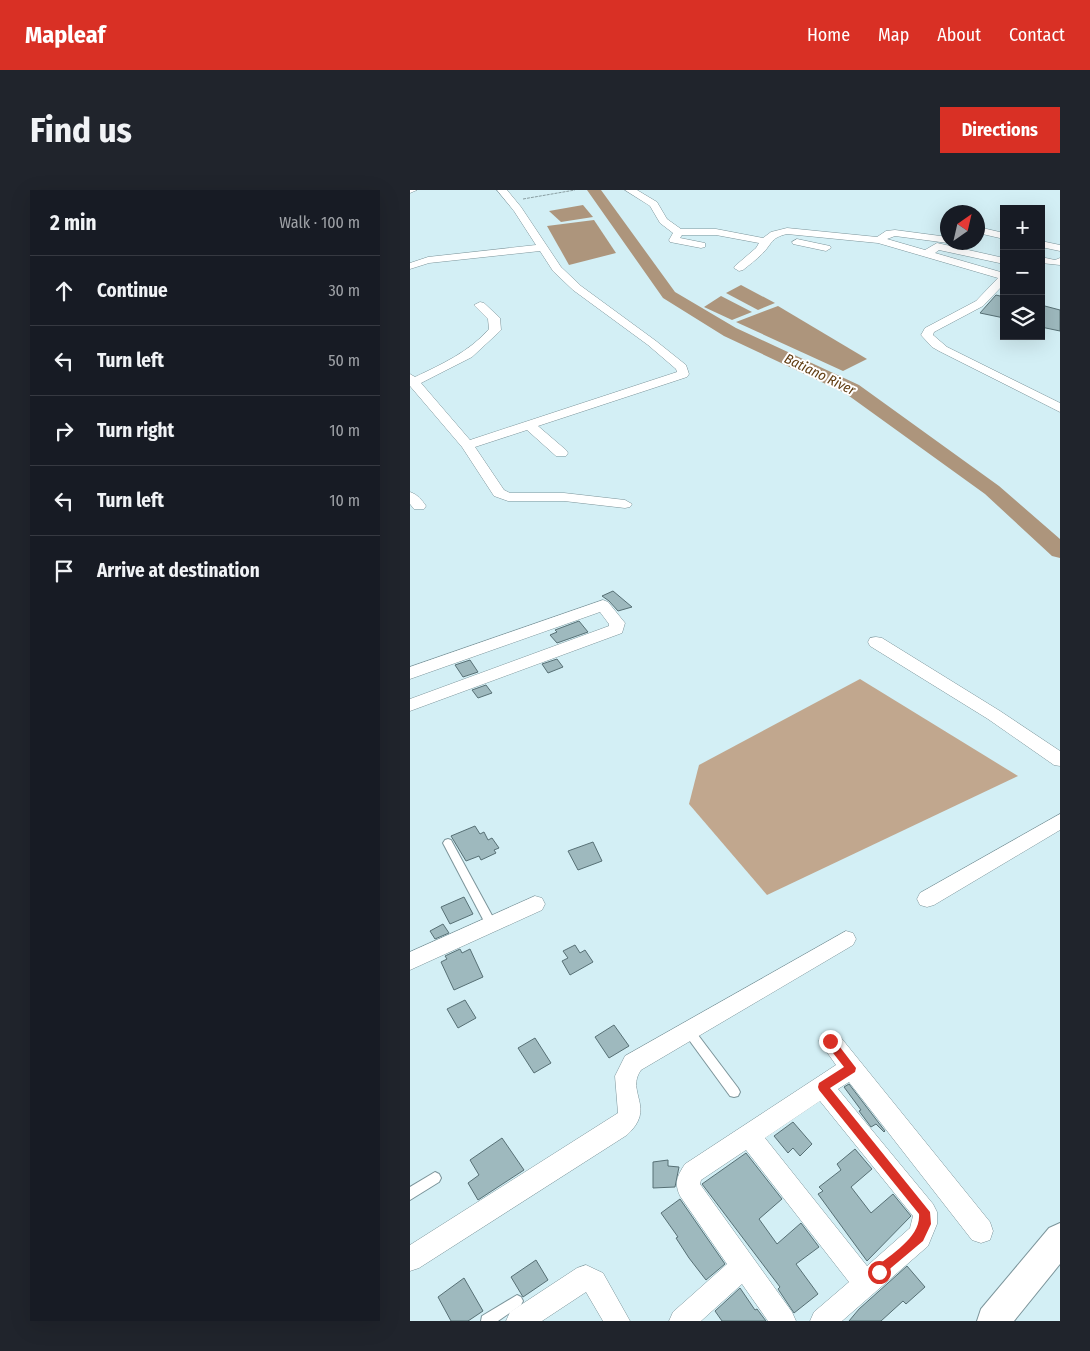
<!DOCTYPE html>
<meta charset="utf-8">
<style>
body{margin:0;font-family:"Fira Sans Condensed",sans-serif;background:#20242c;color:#f1f3f6}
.controls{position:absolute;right:15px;top:15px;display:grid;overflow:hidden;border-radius:0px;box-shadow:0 5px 20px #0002}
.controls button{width:45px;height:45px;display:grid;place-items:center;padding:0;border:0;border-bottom:1px solid #363941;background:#171b24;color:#f1f3f6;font:25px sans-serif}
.compass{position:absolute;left:530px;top:15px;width:45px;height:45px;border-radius:50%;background:#171b24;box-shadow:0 5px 20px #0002;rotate:34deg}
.stop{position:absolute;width:15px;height:15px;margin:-11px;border:4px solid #d93025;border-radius:50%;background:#fff}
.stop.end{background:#d93025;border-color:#fff;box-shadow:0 1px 5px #0008}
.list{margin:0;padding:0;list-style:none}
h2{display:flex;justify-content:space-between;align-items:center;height:65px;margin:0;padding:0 20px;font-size:21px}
h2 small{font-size:16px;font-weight:400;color:#9ea1a6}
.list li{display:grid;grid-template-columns:32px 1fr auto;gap:15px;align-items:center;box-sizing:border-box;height:70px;padding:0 20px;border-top:1px solid #363941}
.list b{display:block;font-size:19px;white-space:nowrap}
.list em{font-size:16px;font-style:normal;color:#9ea1a6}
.icon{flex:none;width:28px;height:28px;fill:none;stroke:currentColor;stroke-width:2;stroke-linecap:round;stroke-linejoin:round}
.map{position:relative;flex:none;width:650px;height:1131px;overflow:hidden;border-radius:0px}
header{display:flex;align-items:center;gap:30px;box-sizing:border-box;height:70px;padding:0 25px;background:#d93025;color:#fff}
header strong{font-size:24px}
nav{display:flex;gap:28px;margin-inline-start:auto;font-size:18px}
.intro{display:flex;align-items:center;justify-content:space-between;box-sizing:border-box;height:120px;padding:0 30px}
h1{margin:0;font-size:35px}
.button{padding:12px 22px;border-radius:0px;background:#d93025;color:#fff;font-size:18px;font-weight:700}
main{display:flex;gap:30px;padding:0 30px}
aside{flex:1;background:#171b24;border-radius:0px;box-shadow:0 5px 20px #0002}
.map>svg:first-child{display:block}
.forest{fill:#c1a78e}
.water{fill:#ad957c}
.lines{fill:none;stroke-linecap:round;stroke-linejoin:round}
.river{fill:#ad957c;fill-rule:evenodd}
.building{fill:#9eb9be;stroke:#577075}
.service-casing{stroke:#7b949a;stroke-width:2}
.minor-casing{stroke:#7b949a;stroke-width:1}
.tertiary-casing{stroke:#7b949a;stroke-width:2}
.path{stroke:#899ea2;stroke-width:1;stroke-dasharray:3 1;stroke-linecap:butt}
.service{fill:#fff;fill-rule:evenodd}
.minor{fill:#fff;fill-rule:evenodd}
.tertiary{fill:#fff;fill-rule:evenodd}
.route{fill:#d93025}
.labels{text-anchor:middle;stroke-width:4;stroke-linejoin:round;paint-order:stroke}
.far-water-label{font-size:14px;font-style:italic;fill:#613d12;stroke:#fff}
</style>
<header>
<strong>Mapleaf</strong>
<nav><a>Home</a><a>Map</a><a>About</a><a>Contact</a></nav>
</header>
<div class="intro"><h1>Find us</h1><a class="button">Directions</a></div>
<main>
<aside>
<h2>2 min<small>Walk · 100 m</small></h2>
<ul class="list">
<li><svg class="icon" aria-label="ahead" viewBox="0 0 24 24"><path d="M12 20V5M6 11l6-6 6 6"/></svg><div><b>Continue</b></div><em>30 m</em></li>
<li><svg class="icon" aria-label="left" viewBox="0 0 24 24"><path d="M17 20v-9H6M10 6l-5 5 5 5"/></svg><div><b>Turn left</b></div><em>50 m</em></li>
<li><svg class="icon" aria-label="right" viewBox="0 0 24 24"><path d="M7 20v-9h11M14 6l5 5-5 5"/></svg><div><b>Turn right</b></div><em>10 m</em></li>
<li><svg class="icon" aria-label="left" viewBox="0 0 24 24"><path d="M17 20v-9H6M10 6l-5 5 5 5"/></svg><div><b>Turn left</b></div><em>10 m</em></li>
<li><svg class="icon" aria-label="arrive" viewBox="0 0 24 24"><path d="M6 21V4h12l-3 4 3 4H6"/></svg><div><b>Arrive at destination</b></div></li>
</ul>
</aside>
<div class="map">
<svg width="650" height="1131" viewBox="0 0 650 1131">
<rect width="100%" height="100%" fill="#d3eff5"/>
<polygon class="forest" points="450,489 608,586 357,705 279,614 289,575"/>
<g class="water">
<polygon points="173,15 183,27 151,32 139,21"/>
<polygon points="184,30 206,63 159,75 137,36"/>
<polygon points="331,95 365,113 348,120 316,103"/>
<polygon points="311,106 342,122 322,130 294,117"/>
<polygon points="368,116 457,169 433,181 326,132"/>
</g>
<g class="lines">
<polygon class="river" points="177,0 191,0 265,102 326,138 449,195 589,296 650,349 650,368 642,366 575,304 435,203 314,146 253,108"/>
</g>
<g class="building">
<polygon points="586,105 594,107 594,128 570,123"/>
<polygon points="631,115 650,120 650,141 631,137"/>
<polygon points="203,401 222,417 208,421 199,411 192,406"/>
<polygon points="169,431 178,442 147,453 140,445 147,442 145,440"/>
<polygon points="147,469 153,477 138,483 132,474"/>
<polygon points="60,470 68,482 53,487 45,475"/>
<polygon points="76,495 82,503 68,508 62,500"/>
<polygon points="65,636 70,644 74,642 78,650 82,648 89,658 84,660 86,663 71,670 69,666 56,671 41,646"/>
<polygon points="183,652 192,671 168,680 158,661"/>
<polygon points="54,707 63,724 40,734 31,717"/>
<polygon points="33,734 39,743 25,749 20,741"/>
<polygon points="165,755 170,763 175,760 183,772 160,785 152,771 158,768 153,761"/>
<polygon points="50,759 52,763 60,759 73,787 44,800 31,772 37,769 35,766"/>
<polygon points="55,810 66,828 48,838 37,819"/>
<polygon points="204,835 219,856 199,868 185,847"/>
<polygon points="125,848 141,873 124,883 108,858"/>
<polygon points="439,894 475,941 474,942 466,934 461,937 449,921 451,920 434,897"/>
<polygon points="383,932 402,954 390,966 383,958 378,963 364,946"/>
<polygon points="92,948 114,980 68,1010 58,993 69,985 60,970"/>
<polygon points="445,959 462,979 441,997 461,1023 483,1004 501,1026 457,1071 408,1004 413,1001 409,997 431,980 427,974"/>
<polygon points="336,963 372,1009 349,1029 367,1054 391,1033 409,1057 386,1074 408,1104 384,1123 368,1099 370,1097 292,994"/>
<polygon points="258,970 258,976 269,977 265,997 243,998 243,972"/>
<polygon points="270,1009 315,1074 296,1090 279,1068 266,1048 268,1047 251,1023"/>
<polygon points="126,1070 138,1090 113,1107 101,1087"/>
<polygon points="497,1076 515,1097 496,1114 493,1111 471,1131 439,1131 449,1119"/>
<polygon points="54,1088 73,1121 58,1131 41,1131 28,1107"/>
<polygon points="330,1098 345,1120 347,1119 356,1131 312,1131 305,1121"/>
</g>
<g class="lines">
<defs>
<g id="service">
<polygon points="38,649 41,650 85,731 86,734 85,737 81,738 77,737 33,653 35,650"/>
<polygon points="278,835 282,837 328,898 330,902 328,906 324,907 320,906 274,843 273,840 274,837"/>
<polygon points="25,982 29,984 31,988 29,992 0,1010 0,997"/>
<polygon points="107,1105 111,1107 113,1111 111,1115 88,1131 71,1131 72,1126"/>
</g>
<g id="minor">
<polygon points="0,0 7,0 0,3"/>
<path d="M 87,0 L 97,0 L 111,17 L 151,77 L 171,96 L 246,151 L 276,175 L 279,184 L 277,187 L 128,236 L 156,260 L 158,263 L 156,266 L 146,266 L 117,240 L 65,257 L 94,300 L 100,303 L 154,303 L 215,310 L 222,314 L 220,317 L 215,318 L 154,311 L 98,311 L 84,306 L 52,257 L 0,196 L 0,184 L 5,187 C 32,174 59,162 79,139 L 78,129 L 64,115 L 70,112 L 74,113 L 90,128 L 91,140 L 89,142 L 62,167 L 11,193 L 60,250 L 267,182 L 266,179 L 238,155 L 163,100 L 143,81 L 130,61 L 19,73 L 0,79 L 0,73 L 18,67 L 126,55 L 104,21 Z"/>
<path d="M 215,0 L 227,0 L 247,12 L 257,29 L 271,39 L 306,39 L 353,48 L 361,42 L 377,38 L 467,47 L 476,41 L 485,40 L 538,47 L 538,52 L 540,52 L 538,53 L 485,46 L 477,49 L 515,60 L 527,53 L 594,68 L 594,74 L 529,60 L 525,63 L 594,83 L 594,94 L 573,116 L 524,142 L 523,145 L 537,157 L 650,213 L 650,222 L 529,161 L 522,157 L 511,145 L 515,138 L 566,111 L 588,88 L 468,53 L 377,44 C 360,48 363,53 352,64 C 346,70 339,75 333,80 L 329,81 L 324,78 L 325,76 L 346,58 L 349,53 L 306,45 L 272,45 L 270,48 L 295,53 L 295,57 L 291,58 L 260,52 L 259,50 L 263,43 L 250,33 L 240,16 Z"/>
<polygon points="568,37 594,43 594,49 568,43"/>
<polygon points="387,49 420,56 421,58 416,61 383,54 382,52"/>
<polygon points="631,51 650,55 650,61 631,57"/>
<polygon points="631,67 645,70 650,68 650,75 631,73"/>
<path d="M 0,302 C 7,304 12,310 16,316 L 14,319 L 4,319 L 0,314 Z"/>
<polygon points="193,410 198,412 215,433 212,443 0,521 0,509 199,436 199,434 190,422 0,489 0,477"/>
<polygon points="466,447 472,448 590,521 650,561 650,576 644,575 578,529 460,456 458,452 460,448"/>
<polygon points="650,624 650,640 524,715 517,717 510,715 507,709 510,703"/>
<polygon points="125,706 132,708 135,714 132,720 0,780 0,762"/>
<path d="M 436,741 L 443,743 L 446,749 L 443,755 L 231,880 C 215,902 247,918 217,945 L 9,1078 L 0,1081 L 0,1055 L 208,923 L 205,886 L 215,866 Z"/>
<path d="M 420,841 L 428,844 L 580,1032 L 583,1041 L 580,1050 L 571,1053 L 562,1050 L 439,892 L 428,899 L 523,1014 L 527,1022 L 527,1034 L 518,1056 L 432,1131 L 400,1131 L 404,1122 L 439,1092 L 336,960 L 291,990 L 290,994 L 382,1122 L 386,1131 L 358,1131 L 332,1094 L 291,1131 L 259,1131 L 263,1122 L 317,1074 L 270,1006 C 264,993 267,986 275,974 L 426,875 L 409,851 L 412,844 ZM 410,911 L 503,1026 L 500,1038 L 457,1076 L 355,948 Z"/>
<polygon points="176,1075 193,1083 220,1131 193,1131 176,1102 132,1131 96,1131 100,1122 167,1078"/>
</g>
<polygon id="tertiary" points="650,1033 650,1074 604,1131 567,1131 571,1119 639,1038"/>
</defs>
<use href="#service" class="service-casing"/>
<use href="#minor" class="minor-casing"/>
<use href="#tertiary" class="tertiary-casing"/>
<polyline class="path" points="113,9 165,0"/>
<use href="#service" class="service"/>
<use href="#minor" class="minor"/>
<use href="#tertiary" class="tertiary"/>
</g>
<path class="route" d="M 420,846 L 423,848 L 446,878 L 445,882 L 420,898 L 520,1022 L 521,1034 L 513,1051 L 469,1088 L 465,1086 L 463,1082 L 465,1078 C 481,1064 511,1047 509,1024 L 409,900 L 408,897 L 409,893 L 434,877 L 416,854 L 416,848 Z"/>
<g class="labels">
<g class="far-water-label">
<text transform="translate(410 184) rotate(26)" y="5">Batiano River</text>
</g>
</g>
</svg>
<div class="controls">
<button>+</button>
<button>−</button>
<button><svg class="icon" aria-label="layers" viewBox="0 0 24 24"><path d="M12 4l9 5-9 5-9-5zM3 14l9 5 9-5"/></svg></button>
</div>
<svg class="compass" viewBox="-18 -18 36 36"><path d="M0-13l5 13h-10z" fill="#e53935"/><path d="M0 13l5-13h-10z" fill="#9ea1a6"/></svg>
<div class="stop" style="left:469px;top:1082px"></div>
<div class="stop end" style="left:420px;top:851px"></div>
</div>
</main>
